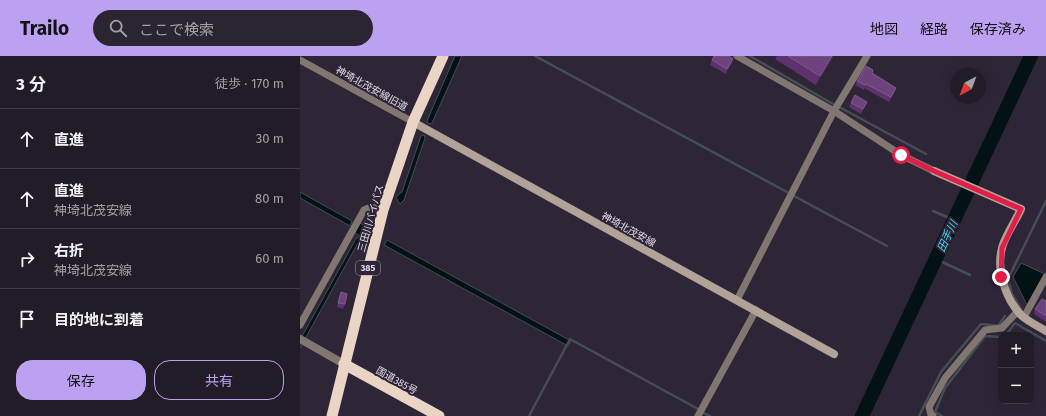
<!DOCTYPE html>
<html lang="ja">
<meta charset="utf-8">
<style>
body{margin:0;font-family:"Fira Sans","Noto Sans JP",sans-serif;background:#2a2531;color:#f1f3f6}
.controls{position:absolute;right:12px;bottom:12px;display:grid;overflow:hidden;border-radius:8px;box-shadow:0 4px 16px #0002}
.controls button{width:36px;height:36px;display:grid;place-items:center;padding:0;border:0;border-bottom:1px solid #3f3a46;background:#221c29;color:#f1f3f6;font:20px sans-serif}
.compass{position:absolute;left:650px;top:12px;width:36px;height:36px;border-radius:50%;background:#221c29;box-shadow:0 4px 16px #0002;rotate:221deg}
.stop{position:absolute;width:12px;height:12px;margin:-9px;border:3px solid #e11d48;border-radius:50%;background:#fff}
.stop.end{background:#e11d48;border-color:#fff;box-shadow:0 1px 4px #0008}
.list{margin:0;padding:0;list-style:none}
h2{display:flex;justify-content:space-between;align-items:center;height:52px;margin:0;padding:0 16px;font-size:17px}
h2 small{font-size:13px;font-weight:400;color:#a2a1a8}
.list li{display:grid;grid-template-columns:26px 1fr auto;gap:12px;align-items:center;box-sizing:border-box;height:60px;padding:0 16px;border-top:1px solid #3f3a46}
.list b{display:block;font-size:15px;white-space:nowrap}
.list p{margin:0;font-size:13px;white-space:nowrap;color:#a2a1a8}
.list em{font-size:13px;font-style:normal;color:#a2a1a8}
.actions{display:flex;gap:8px;padding:12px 16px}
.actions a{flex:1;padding:9px 0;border:1px solid #bca0f2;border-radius:16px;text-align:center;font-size:14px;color:#bca0f2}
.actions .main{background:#bca0f2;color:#111}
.icon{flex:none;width:22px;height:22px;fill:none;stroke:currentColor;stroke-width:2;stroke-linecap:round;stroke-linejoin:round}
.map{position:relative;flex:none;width:746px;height:360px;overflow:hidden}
header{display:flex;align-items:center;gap:24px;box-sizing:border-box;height:56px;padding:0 20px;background:#bca0f2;color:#111}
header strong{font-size:19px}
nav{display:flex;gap:22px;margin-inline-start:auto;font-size:14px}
.search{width:280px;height:36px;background:#2a2531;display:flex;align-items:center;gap:10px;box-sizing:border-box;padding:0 14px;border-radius:22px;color:#a2a1a8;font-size:15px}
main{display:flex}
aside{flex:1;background:#221c29}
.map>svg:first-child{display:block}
.water{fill:#021215;stroke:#454e54}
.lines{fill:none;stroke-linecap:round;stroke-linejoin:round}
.stream{stroke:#454e54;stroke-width:2.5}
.river{stroke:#021215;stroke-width:14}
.minor{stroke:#817770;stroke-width:7}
.tertiary{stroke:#817770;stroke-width:8}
.secondary{stroke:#b2a398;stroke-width:8}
.trunk{stroke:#ead4c5;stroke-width:11}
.wall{fill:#5f3171}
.shaded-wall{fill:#452454}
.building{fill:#6d437d;stroke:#7f5b8e}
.route{stroke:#e11d48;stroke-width:5}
.labels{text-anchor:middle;stroke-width:4;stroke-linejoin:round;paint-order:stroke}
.shield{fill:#2e2537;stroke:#aba4b2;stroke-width:1}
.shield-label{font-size:9px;font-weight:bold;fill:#e0dae6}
.street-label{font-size:10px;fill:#e0dae6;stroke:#2e2537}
.water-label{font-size:11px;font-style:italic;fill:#43d4e7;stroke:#2e2537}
</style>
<header>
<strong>Trailo</strong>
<div class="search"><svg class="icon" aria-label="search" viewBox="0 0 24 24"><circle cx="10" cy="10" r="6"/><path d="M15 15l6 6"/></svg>ここで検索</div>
<nav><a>地図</a><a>経路</a><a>保存済み</a></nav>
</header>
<main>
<aside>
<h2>3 分<small>徒歩 · 170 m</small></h2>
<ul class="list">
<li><svg class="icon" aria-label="ahead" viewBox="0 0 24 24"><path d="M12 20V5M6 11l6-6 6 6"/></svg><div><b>直進</b></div><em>30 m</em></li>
<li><svg class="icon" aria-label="ahead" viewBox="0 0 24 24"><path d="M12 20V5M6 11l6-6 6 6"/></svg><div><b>直進</b><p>神埼北茂安線</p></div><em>80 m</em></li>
<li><svg class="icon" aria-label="right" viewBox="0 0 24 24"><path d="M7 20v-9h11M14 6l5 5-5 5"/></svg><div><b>右折</b><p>神埼北茂安線</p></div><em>60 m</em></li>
<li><svg class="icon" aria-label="arrive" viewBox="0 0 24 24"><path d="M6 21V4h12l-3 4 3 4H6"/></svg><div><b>目的地に到着</b></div></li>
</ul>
<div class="actions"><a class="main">保存</a><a>共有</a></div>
</aside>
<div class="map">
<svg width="746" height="360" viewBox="0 0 746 360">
<rect width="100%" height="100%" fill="#2e2537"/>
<g class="water">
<polygon points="155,0 162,0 132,67 129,68 127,65"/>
<polygon points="124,79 125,82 104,144 100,148 96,142 98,139 102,136 121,80"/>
<polygon points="0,136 52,165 50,170 0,142"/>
<polygon points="68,159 71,164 66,181 64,180 63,182 55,177 60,167 63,169"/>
<polygon points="57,181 60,183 0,292 0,284"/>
<polygon points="87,184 271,285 268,290 84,189"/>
<polygon points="721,207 745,218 727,249 713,221"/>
</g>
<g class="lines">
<g class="stream">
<polyline points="235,0 487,136"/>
<polyline points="450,0 533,48"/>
<polyline points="541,52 626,98"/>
<polyline points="494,140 587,190"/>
<polyline points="633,155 654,164"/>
<polyline points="636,203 670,219"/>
<polyline points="721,253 712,238 708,223 746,145"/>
<polyline points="706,279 715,267 746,285"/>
<polyline points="404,357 410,360"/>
<polyline points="229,360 270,283 398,353"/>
<polyline points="619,360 641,316 681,268 698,270 705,260"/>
<polyline points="642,360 635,356 645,332 685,280 701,281"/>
</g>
<polyline class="river" points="562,360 731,0"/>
<g class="minor">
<polyline points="437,0 534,55 601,99 634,115"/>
<polyline points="0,4 113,66"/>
<polyline points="437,244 534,55 567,0"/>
<polyline points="724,261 746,221"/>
<path d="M 0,269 L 64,154 C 70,150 76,151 83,154"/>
<polyline points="398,360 456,254"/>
<polyline points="633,360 631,359 629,351 645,322 685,274 702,272 718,255"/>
</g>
<polyline class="tertiary" points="0,283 44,308"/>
<g class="secondary">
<polyline points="113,66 534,298"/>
<path d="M 634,115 L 721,153 C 716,164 704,182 702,192 C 696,215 706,244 722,260 C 729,266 738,270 746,275"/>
</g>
<g class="trunk">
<polyline points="44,308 139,360"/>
<polyline points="32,360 83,154 113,66 143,0"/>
</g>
</g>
<g class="wall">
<polygon points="477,0 534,0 516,29 475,3"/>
<polygon points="433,3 432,7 426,18 410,9 412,4"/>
<polygon points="572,17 596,32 589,46 564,32 564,34 555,29 557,25"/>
<polygon points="551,47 565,50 561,58 549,51"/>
<polygon points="41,236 45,248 43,253 37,251"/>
<polygon points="746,245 746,266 734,258 735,253"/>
</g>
<g class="shaded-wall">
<polygon points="532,0 534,0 516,29 520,20"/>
<polygon points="433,3 432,7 426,18 427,13"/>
</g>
<g class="building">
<polygon points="414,0 429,0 433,3 427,13 412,4"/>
<polygon points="488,0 532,0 520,20"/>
<polygon points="566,10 573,14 572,17 596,32 591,41 566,28 565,29 557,25"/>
<polygon points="555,39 567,46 563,53 551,47"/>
<polygon points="41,236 47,238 45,248 38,247"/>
<polygon points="742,243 746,245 746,260 735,253"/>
</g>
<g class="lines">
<polyline class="route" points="601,99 634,115 721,153 702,192 701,221"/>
</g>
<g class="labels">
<rect class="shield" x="56" y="205" width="24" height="14" rx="3"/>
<g class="shield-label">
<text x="68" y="215">385</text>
</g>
<g class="street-label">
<text transform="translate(72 32) rotate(29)" y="4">神埼北茂安線旧道</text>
<text transform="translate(70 162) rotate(-74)" y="4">三田川バイパス</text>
<text transform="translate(329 173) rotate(29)" y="4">神埼北茂安線</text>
<text transform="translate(97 324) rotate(29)" y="4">国道385号</text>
</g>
<g class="water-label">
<text transform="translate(647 180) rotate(-65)" y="4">田手川</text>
</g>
</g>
</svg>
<div class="controls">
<button>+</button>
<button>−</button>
</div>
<svg class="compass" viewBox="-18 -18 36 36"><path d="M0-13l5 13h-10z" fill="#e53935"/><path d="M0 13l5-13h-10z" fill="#a2a1a8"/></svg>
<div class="stop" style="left:601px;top:99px"></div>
<div class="stop end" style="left:701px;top:221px"></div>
</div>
</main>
